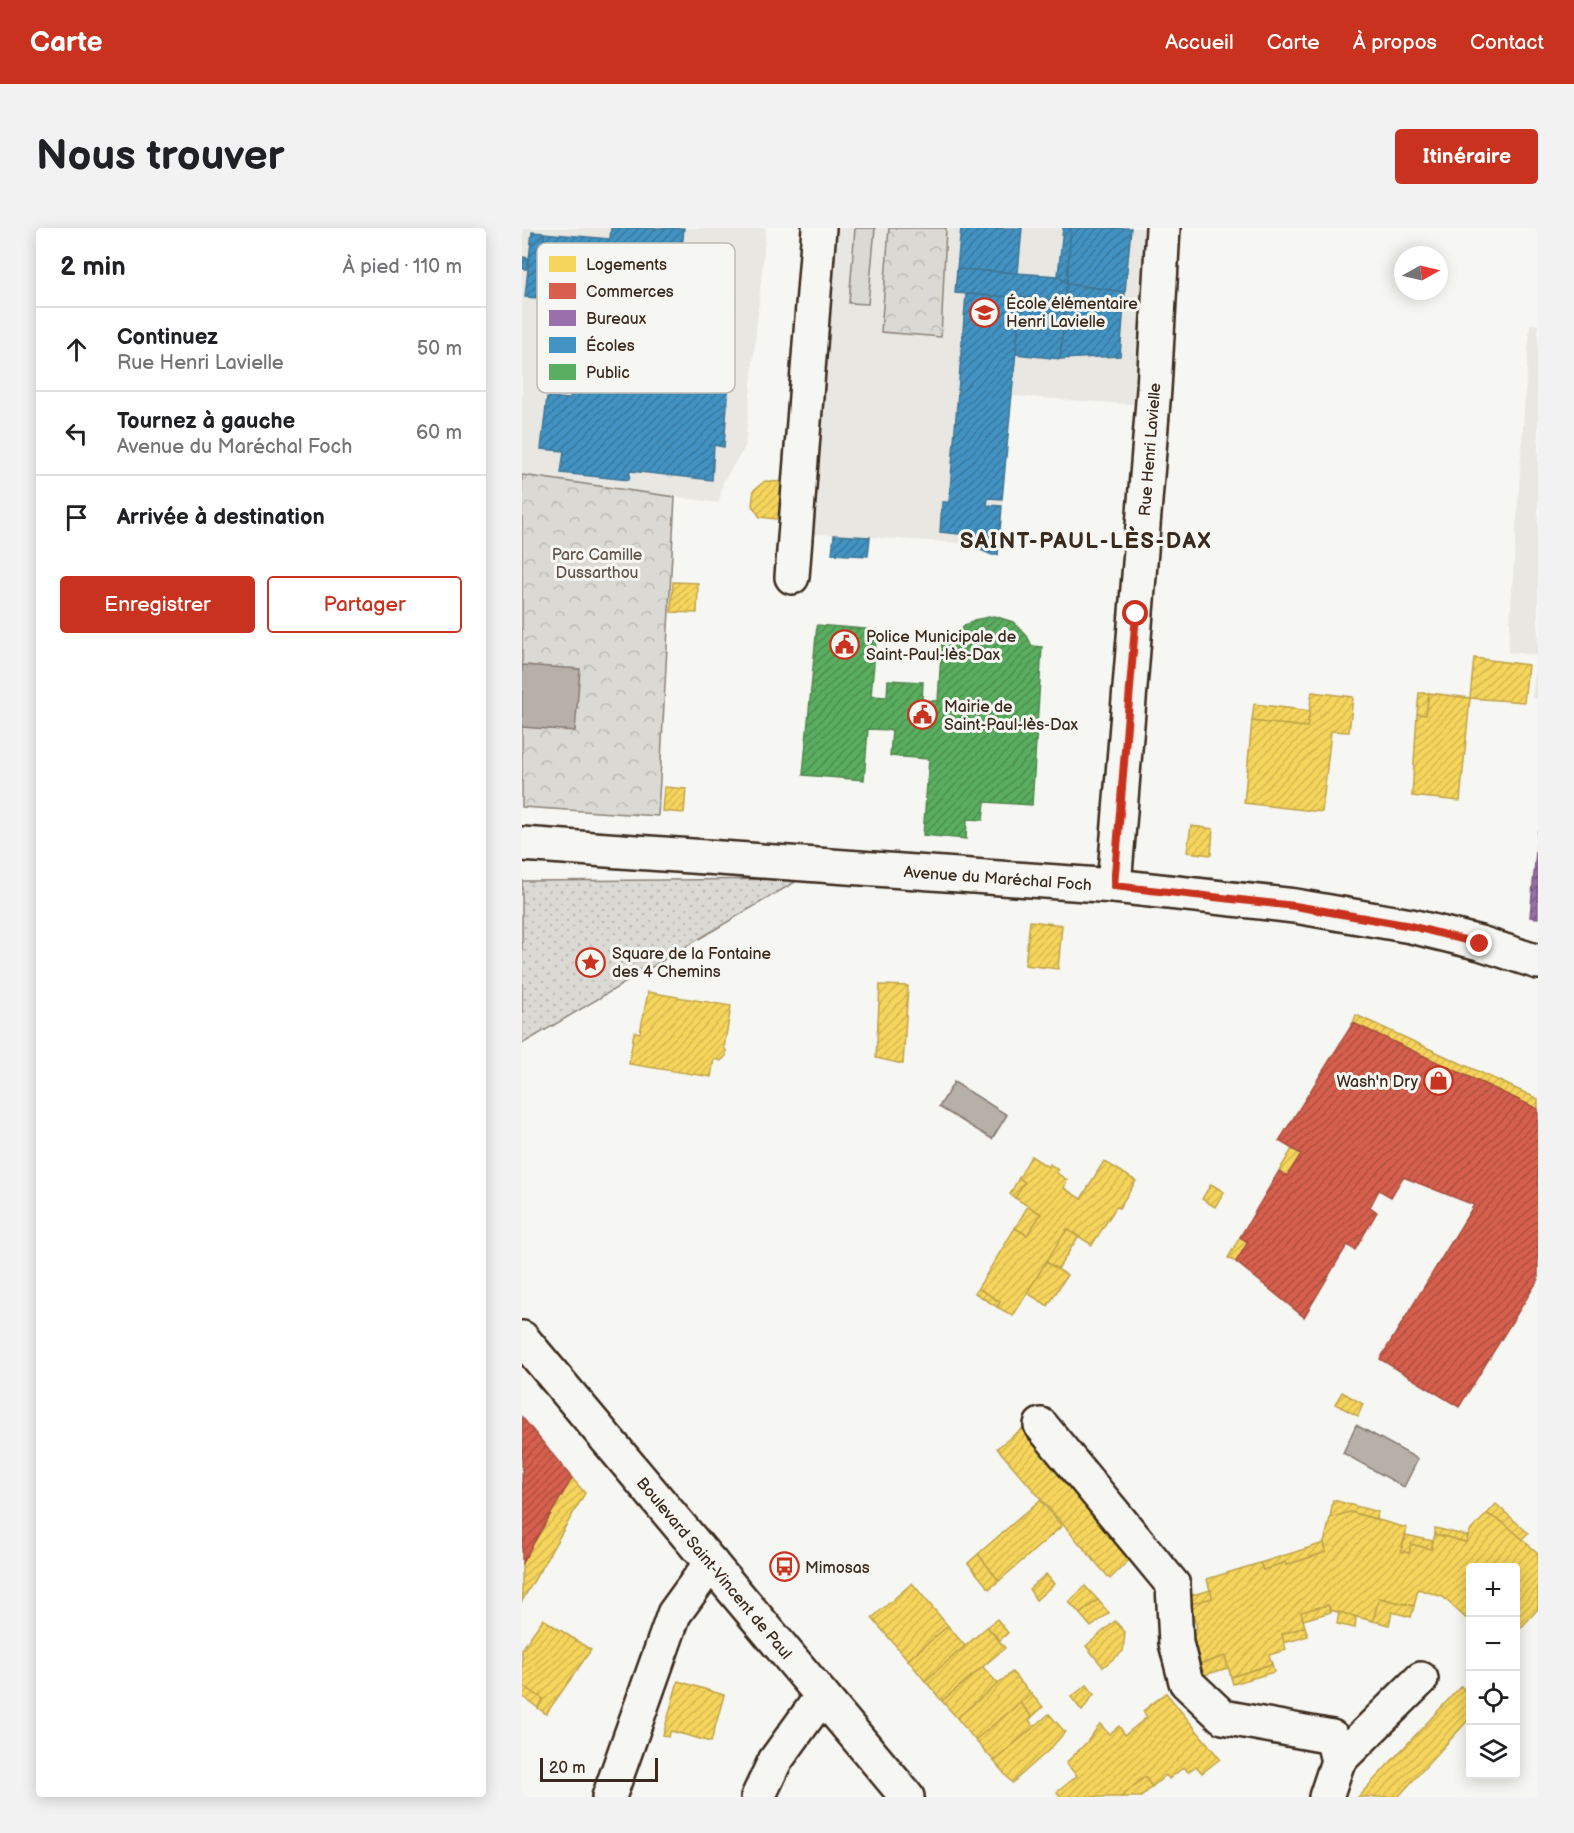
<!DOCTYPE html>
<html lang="fr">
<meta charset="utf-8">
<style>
body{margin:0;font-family:"Balsamiq Sans",sans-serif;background:#f2f2f2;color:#202124}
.controls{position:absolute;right:18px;bottom:18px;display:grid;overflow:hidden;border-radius:6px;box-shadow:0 3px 15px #0003}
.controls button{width:54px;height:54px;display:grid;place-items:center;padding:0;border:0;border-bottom:2px solid #e0e0e0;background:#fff;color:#202124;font:30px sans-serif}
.compass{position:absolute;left:872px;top:18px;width:54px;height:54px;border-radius:50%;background:#fff;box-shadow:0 3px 15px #0003;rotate:82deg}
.scale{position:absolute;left:18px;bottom:15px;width:118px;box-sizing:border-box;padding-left:6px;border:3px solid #3b2a1e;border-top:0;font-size:16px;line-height:21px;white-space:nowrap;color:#3b2a1e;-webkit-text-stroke:4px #f6f6f2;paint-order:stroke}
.stop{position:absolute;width:18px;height:18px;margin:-14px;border:4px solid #c8321e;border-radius:50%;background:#fff}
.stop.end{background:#c8321e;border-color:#fff;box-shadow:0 2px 6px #0008}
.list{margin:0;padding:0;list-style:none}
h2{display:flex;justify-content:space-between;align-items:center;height:78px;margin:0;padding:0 24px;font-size:26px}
h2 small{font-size:20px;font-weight:400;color:#757577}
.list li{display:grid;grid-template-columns:39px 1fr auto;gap:18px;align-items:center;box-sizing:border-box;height:84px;padding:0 24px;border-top:2px solid #e0e0e0}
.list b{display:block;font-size:22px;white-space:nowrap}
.list p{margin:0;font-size:20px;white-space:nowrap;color:#757577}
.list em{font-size:20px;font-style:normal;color:#757577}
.actions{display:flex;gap:12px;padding:18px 24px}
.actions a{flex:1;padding:14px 0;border:2px solid #c8321e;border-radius:6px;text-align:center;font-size:21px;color:#c8321e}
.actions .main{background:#c8321e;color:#fff}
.icon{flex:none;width:33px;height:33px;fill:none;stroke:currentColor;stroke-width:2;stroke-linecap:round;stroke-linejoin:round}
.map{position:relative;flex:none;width:1016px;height:1569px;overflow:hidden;border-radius:6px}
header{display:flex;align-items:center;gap:36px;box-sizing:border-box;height:84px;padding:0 30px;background:#c8321e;color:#fff}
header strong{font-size:28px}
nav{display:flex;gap:33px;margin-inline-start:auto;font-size:21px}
.intro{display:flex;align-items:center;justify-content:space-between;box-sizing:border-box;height:144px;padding:0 36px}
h1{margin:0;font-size:42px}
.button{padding:15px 27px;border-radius:6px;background:#c8321e;color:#fff;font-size:21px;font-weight:700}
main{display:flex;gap:36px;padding:0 36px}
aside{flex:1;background:#fff;border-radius:6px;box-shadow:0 3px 15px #0003}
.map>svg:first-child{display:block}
.built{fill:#e8e7e2}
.grass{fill:url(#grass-dots);stroke:#8a8278;stroke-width:1.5}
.park{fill:url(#park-crowns);stroke:#8a8278;stroke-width:1.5}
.pitch{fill:#dad9d3;stroke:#8a8278;stroke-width:1.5}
.water{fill:#b6b0a9;stroke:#857a71;stroke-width:1.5}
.homes{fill:url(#homes-hatch);stroke:#bea249;stroke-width:1.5}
.shops{fill:url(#shops-hatch);stroke:#a8503f;stroke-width:1.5}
.offices{fill:url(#offices-hatch);stroke:#7d5b81;stroke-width:1.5}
.schools{fill:url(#schools-hatch);stroke:#417492;stroke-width:1.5}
.public{fill:url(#public-hatch);stroke:#51864d;stroke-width:1.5}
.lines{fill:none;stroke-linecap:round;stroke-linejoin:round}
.minor-casing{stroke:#3b2a1e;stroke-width:38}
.major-casing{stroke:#3b2a1e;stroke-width:38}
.minor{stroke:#f6f6f2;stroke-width:33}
.major{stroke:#f6f6f2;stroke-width:33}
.route{stroke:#c8321e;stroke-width:8}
.labels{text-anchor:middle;stroke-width:6;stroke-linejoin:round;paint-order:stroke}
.poi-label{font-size:16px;fill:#3b2a1e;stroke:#f6f6f2;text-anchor:start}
.street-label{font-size:16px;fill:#3b2a1e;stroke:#f6f6f2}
.park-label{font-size:16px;fill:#63564b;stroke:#f6f6f2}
.district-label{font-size:22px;font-weight:bold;letter-spacing:1.5px;fill:#3b2a1e;stroke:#f6f6f2}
.key{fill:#f6f6f2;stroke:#beb9b2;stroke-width:1.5}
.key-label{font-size:16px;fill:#3b2a1e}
</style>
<header>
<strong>Carte</strong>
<nav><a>Accueil</a><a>Carte</a><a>À propos</a><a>Contact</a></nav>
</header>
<div class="intro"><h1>Nous trouver</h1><a class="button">Itinéraire</a></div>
<main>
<aside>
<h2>2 min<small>À pied · 110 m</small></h2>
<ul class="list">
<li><svg class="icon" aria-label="ahead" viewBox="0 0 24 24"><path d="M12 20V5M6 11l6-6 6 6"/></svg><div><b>Continuez</b><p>Rue Henri Lavielle</p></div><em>50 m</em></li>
<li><svg class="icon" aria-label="left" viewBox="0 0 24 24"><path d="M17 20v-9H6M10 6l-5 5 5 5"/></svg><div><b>Tournez à gauche</b><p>Avenue du Maréchal Foch</p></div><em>60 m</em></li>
<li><svg class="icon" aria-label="arrive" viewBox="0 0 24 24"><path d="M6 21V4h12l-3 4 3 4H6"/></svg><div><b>Arrivée à destination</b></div></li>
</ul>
<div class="actions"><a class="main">Enregistrer</a><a>Partager</a></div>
</aside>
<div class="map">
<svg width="1016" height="1569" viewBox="0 0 1016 1569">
<defs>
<pattern id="grass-dots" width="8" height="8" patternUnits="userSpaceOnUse" patternTransform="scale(1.5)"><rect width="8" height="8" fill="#dad9d3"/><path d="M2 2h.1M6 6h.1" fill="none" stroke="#bcbab5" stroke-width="1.8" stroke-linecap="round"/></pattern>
<pattern id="park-crowns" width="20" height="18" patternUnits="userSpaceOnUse" patternTransform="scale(1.5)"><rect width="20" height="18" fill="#dad9d3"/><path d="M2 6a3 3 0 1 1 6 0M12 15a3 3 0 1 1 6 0" fill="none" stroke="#bcbab5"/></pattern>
<pattern id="homes-hatch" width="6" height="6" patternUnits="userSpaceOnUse" patternTransform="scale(1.5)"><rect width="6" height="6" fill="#f6d55c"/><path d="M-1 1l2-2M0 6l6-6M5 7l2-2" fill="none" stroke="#d4b750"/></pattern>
<pattern id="shops-hatch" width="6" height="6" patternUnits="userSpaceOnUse" patternTransform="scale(1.5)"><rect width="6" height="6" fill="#d6604d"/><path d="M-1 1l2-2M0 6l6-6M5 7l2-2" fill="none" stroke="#af4f3f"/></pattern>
<pattern id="offices-hatch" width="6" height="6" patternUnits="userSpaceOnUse" patternTransform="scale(1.5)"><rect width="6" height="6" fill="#9970ab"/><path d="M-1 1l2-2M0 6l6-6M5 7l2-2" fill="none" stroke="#7e5c8b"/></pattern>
<pattern id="schools-hatch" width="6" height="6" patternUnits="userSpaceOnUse" patternTransform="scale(1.5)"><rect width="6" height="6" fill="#4393c3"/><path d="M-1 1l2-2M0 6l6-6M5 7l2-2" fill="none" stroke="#39789e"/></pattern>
<pattern id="public-hatch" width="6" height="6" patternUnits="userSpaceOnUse" patternTransform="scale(1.5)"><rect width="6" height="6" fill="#5aae61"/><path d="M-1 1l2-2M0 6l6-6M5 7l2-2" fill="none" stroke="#4c8e4f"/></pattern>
</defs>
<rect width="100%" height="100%" fill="#f6f6f2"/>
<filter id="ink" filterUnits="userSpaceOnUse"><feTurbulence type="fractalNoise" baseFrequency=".0167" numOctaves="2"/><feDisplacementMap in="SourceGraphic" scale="12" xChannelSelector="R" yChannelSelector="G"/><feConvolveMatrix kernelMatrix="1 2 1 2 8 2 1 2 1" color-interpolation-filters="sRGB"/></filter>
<g filter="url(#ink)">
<g class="built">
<polygon points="0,0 244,0 223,219 201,254 197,275 0,247"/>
<polygon points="307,0 630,0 619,177 490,168 476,327 461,324 452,316 284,305"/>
<polygon points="1008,96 1016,97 1016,471 1010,471 1015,427 986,424"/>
</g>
<polygon class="grass" points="278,651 0,816 0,653"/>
<g class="park">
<polygon points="367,0 424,0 419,109 359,104"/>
<polygon points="0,247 153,269 136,588 0,579"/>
</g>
<polygon class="pitch" points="333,0 353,0 346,76 327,75"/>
<g class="water">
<polygon points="0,437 58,441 53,503 0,499"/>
<polygon points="432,854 485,887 470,911 417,879"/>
<polygon points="834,1197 896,1231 882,1259 821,1225"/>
</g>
<g class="homes">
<polygon points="243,253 258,254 268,266 268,281 254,291 238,289 230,277 232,262"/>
<polygon points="151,354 176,355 175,385 149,384"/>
<polygon points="952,430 1006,437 1002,474 948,470"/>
<polygon points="790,464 831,469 827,504 809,503 800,584 722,575 730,493 785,499"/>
<polygon points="897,465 907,465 904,487 895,486"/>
<polygon points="907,465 948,470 938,573 890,568 895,486 904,487"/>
<polygon points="732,476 788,483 785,499 730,493"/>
<polygon points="142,559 164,561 162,585 140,583"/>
<polygon points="669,598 691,601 689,627 665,624"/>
<polygon points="508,693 540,697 536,741 503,737"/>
<polygon points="358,757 386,758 381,836 354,830"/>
<polygon points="126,764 209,778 202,820 204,822 204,828 199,833 192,831 189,849 107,836 112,804 118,805"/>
<polygon points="834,787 1016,871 1016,881 831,795"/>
<polygon points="770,921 779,926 765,948 757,943"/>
<polygon points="509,928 526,939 528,936 536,942 535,945 545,952 542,960 559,971 582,933 614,953 597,980 594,979 570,1017 545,1001 491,1088 475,1079 478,1074 456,1060 493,1000 505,1007 519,986 493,970 502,954 497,950"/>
<polygon points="497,950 502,954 493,970 488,966"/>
<polygon points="689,956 702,964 693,979 680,971"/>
<polygon points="506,978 519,986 505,1007 493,1000"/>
<polygon points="545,1001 556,1009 536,1041 524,1034"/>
<polygon points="718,1009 726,1014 714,1034 706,1030"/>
<polygon points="524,1034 545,1047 526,1078 505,1065"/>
<polygon points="456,1060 478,1074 475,1079 453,1065"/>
<polygon points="820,1164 841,1176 836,1188 813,1176"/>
<polygon points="501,1200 611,1328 588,1351 475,1220"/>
<polygon points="50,1250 63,1265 0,1373 0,1335"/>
<polygon points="518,1272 540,1298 477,1353 456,1326"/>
<polygon points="811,1272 856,1284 854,1291 828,1284 808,1290"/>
<polygon points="974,1276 1006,1305 1000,1311 982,1295 965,1286"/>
<polygon points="828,1284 885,1300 879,1323 887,1325 889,1316 909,1321 913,1306 944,1314 948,1303 965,1286 982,1295 1016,1325 1016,1381 995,1404 993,1403 993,1340 948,1340 948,1394 921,1369 896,1361 892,1378 857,1370 851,1393 808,1382 806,1377 779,1384 783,1399 760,1406 764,1422 747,1427 750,1436 709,1449 703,1428 679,1436 668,1402 675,1400 668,1376 690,1370 685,1351 738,1335 741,1342 763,1334 764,1337 804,1324 802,1315 808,1290"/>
<polygon points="913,1300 946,1308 944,1314 913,1306"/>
<polygon points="884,1307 911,1313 909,1321 889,1316 887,1325 879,1323"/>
<polygon points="802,1315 804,1324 764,1337 763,1334 741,1342 738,1335"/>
<polygon points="456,1326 477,1353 467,1361 446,1335"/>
<polygon points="524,1346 532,1356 514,1372 507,1361"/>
<polygon points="390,1355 426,1398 386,1432 350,1390"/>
<polygon points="563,1358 576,1372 558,1386 547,1374"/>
<polygon points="689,1362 690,1370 668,1376 666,1368"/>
<polygon points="857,1370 892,1378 889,1389 870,1384 867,1397 851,1393"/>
<polygon points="576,1372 587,1385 569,1399 558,1386"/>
<polygon points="806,1377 809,1384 781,1392 779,1384"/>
<polygon points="817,1384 834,1389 833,1400 815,1396"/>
<polygon points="21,1391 69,1422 24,1486 16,1480 21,1471 0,1457 0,1421"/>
<polygon points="475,1391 486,1405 478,1412 465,1399"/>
<polygon points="593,1393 603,1404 601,1423 581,1439 564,1418"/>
<polygon points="426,1398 443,1418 403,1453 386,1432"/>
<polygon points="465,1399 483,1420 420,1473 403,1453"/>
<polygon points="783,1399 786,1408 762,1415 760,1406"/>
<polygon points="703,1428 706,1440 682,1447 679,1436"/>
<polygon points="750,1436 752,1444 711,1456 709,1449"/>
<polygon points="461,1439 476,1456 435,1490 420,1473"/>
<polygon points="490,1444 509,1466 453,1512 435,1490"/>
<polygon points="156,1453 202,1467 189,1514 149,1503 146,1509 141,1507"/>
<polygon points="0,1457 21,1471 16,1480 0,1468"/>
<polygon points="565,1457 572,1466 560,1483 549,1469"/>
<polygon points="939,1458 948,1468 948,1490 876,1569 836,1569"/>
<polygon points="644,1465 698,1531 680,1545 674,1538 666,1544 662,1539 647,1551 644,1547 630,1559 623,1549 599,1569 539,1569 535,1564 555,1548 544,1535 565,1514 578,1496 587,1506 597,1498 603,1507 625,1489 621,1483"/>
<polygon points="509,1466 521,1479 510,1489 498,1475"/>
<polygon points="498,1475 510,1489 507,1492 512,1499 472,1533 453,1512"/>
<polygon points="527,1486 543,1504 528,1521 490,1555 472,1533"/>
<polygon points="623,1549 630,1559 619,1569 599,1569"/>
</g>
<g class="shops">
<polygon points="831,795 1016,881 1016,1052 937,1179 858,1131 952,977 881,949 869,969 857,962 848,979 855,984 833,1022 825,1017 782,1089 714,1034 726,1014 718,1009 757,943 765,948 779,926 757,913"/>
<polygon points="0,1189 50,1250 0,1335"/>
</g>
<polygon class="offices" points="1016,602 1016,690 1008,689"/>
<g class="schools">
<polygon points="89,0 162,0 156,62 213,68 202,219 192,217 190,252 108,243 107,252 39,245 42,223 19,221 25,169 48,171 55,75 16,70 22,5 88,11"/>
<polygon points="439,0 500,0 496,45 435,41"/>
<polygon points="541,0 549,0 545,56 536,48"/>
<polygon points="549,0 609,0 603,64 545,56"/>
<polygon points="10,4 22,5 16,70 3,69"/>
<polygon points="0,29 7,30 5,41 0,41"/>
<polygon points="435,41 536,48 545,56 543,73 433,65"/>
<polygon points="545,56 603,64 598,128 538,131"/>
<polygon points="444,66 499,70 480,271 466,270 465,277 480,278 476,327 470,327 456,321 448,310 448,307 418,304 420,274 427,274"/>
<polygon points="499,70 543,73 538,131 494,126"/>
<polygon points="312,307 348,309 346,328 310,326"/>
</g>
<polygon class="public" points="472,388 491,394 505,408 510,418 520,419 510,577 463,574 461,592 445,591 444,611 401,607 407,531 368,528 370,502 346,501 342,552 281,547 295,397 355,402 349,468 365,469 366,452 401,454 400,472 416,473 420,412 430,412 443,397 452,392"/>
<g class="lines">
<defs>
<g id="minor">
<polyline points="270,349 297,0"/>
<path id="s1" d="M 592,658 L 632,161 L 641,0"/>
<polyline points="519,1197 651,1357 654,1415 664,1454 701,1489 810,1509 816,1533 804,1569"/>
<polyline points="816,1533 899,1451"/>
<polyline points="87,1569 152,1386 189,1335"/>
<polyline points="236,1569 253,1533 300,1468"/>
</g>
<g id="major">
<path id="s2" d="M 0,616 L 592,658 L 773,678 L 889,698 L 958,715 L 1016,734"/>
<path id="s3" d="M 0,1110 L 385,1569"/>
</g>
</defs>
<use href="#minor" class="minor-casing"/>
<use href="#major" class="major-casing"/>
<use href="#minor" class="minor"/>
<use href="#major" class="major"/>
</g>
</g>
<g class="lines" filter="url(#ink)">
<polyline class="route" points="614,386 592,658 773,678 889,698 958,716"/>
</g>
<defs>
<symbol id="school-ring" viewBox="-11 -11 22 22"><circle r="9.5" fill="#f6f6f2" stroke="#c8321e" stroke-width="1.5"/><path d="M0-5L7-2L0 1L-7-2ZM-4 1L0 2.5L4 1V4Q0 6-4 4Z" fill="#c8321e"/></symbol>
<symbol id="civic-ring" viewBox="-11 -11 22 22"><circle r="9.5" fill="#f6f6f2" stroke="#c8321e" stroke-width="1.5"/><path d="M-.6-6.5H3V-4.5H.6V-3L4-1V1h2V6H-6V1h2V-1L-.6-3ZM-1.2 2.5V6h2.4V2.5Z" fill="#c8321e"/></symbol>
<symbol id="sight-ring" viewBox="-11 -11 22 22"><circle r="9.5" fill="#f6f6f2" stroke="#c8321e" stroke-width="1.5"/><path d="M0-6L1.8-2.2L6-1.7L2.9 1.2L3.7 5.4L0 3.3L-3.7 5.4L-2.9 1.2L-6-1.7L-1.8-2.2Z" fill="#c8321e"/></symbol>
<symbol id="shop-ring" viewBox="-11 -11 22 22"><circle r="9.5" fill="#f6f6f2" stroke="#c8321e" stroke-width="1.5"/><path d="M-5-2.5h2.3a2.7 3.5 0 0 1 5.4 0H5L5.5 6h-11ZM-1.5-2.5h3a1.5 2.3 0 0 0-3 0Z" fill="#c8321e"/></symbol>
<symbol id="bus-ring" viewBox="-11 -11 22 22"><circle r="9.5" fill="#f6f6f2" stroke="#c8321e" stroke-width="1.5"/><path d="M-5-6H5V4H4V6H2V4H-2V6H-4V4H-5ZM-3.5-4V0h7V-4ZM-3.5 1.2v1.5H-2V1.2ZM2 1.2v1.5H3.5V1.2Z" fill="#c8321e"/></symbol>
</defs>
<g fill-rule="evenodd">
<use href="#school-ring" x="446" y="68" width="33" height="33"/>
<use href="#civic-ring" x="306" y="400" width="33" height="33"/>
<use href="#civic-ring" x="384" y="470" width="33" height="33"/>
<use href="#sight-ring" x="52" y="718" width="33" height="33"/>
<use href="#shop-ring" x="900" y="836" width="33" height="33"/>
<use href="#bus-ring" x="246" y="1322" width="33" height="33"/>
</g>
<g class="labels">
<g class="poi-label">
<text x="484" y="81">École élémentaire<tspan x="484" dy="18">Henri Lavielle</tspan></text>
<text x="344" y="414">Police Municipale de<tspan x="344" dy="18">Saint-Paul-lès-Dax</tspan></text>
<text x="422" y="484">Mairie de<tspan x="422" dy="18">Saint-Paul-lès-Dax</tspan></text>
<text x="90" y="731">Square de la Fontaine<tspan x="90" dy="18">des 4 Chemins</tspan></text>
<text x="896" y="859" text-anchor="end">Wash'n Dry</text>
<text x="283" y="1345">Mimosas</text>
</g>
<g class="street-label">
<text dy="6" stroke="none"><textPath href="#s1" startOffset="438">Rue Henri Lavielle</textPath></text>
<text dy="6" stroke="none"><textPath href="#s2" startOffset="477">Avenue du Maréchal Foch</textPath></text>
<text dy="6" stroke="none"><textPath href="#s3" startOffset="300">Boulevard Saint-Vincent de Paul</textPath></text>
</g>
<g class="park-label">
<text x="75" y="332">Parc Camille<tspan x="75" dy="18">Dussarthou</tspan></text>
</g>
<g class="district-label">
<text x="564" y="320">SAINT-PAUL-LÈS-DAX</text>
</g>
</g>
<rect x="15" y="15" width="198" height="150" rx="9" class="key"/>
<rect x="27" y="28" width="27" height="16" fill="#f6d55c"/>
<rect x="27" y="55" width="27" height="16" fill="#d6604d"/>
<rect x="27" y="82" width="27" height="16" fill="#9970ab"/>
<rect x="27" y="109" width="27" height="16" fill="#4393c3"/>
<rect x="27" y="136" width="27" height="16" fill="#5aae61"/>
<g class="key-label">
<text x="64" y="42">Logements</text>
<text x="64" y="69">Commerces</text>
<text x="64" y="96">Bureaux</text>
<text x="64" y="123">Écoles</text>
<text x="64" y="150">Public</text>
</g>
</svg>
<div class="controls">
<button>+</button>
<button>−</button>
<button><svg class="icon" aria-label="locate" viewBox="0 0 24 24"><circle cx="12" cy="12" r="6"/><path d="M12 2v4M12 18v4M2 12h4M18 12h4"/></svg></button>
<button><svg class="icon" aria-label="layers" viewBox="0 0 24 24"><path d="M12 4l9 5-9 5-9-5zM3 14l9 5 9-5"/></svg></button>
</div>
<svg class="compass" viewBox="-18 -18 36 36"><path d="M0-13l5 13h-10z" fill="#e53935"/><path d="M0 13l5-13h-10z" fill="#757577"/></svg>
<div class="scale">20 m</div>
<div class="stop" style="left:614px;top:386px"></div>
<div class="stop end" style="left:958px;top:716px"></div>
</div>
</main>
